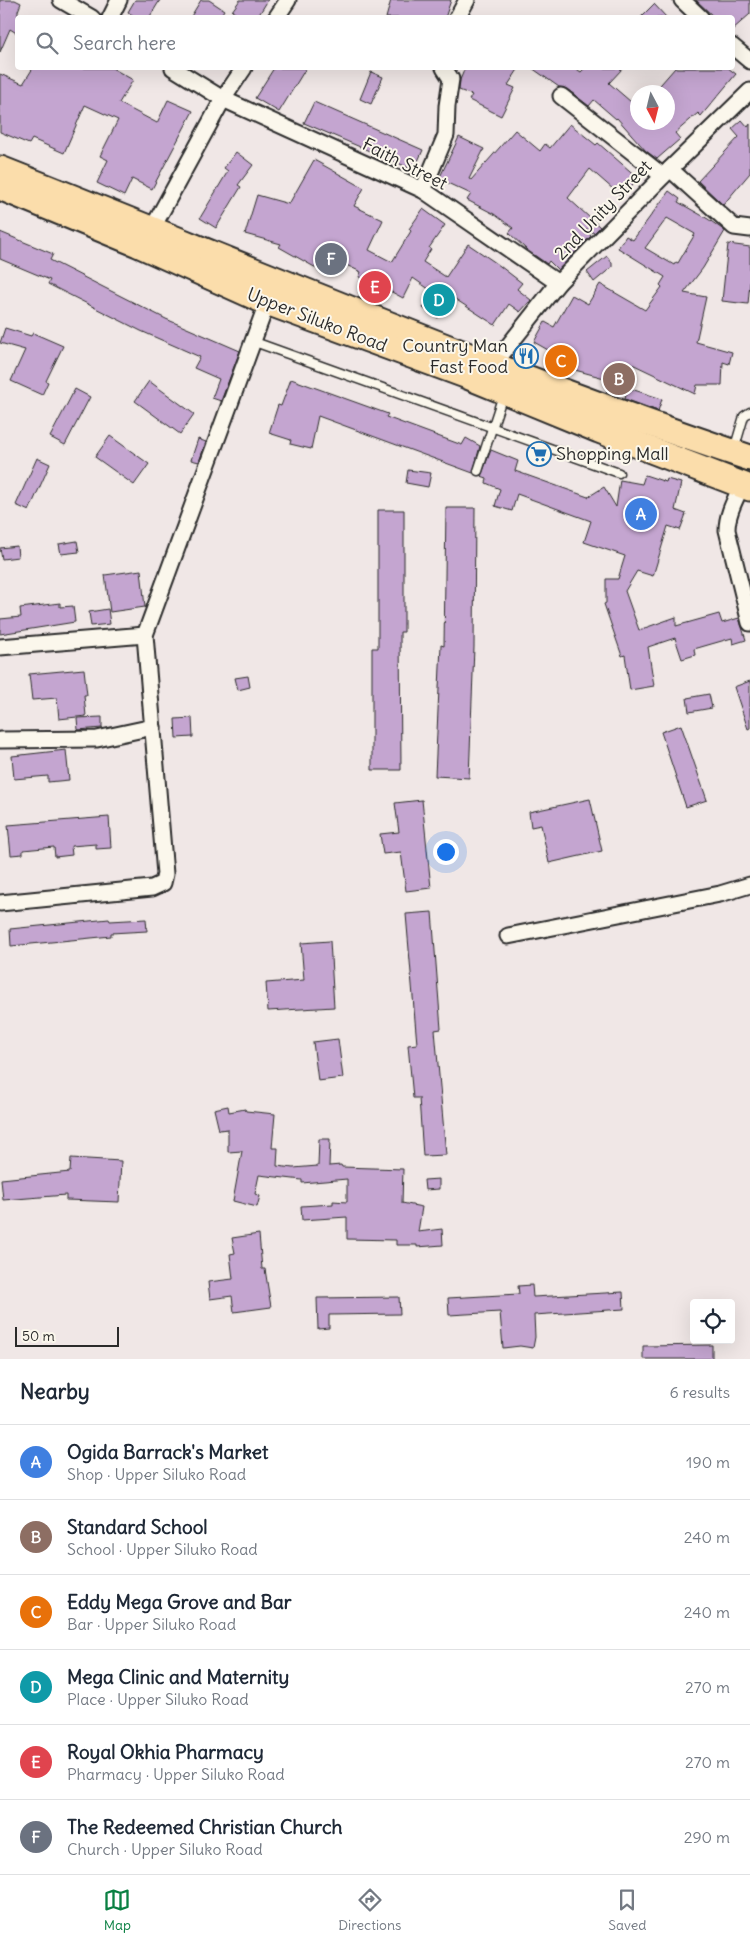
<!DOCTYPE html>
<meta charset="utf-8">
<style>
body{margin:0;font-family:Delius,sans-serif;background:#f2f2f3;color:#1f2937}
.controls{position:absolute;right:15px;bottom:15px;display:grid;overflow:hidden;border-radius:5px;box-shadow:0 5px 20px #0002}
.controls button{width:45px;height:45px;display:grid;place-items:center;padding:0;border:0;border-bottom:1px solid #e0e1e3;background:#fff;color:#1f2937;font:25px sans-serif}
.compass{position:absolute;left:630px;top:85px;width:45px;height:45px;border-radius:50%;background:#fff;box-shadow:0 5px 20px #0002;rotate:173deg}
.scale{position:absolute;left:15px;bottom:12px;width:104px;box-sizing:border-box;padding-left:5px;border:2px solid #2b2b2b;border-top:0;font-size:14px;line-height:18px;white-space:nowrap;color:#2b2b2b;-webkit-text-stroke:4px #fbf7ec;paint-order:stroke}
.you{position:absolute;left:445px;top:851px;width:18px;height:18px;margin:-12px;border:4px solid #fff;border-radius:50%;background:#1a73e8;box-shadow:0 0 0 8px #1a73e833}
.badge{display:grid;place-items:center;width:32px;height:32px;border-radius:50%;background:#0b8043;color:#fff;font-size:16px;font-weight:700}
.pin{position:absolute;translate:-50% -50%;border:2px solid #fff;box-shadow:0 1px 5px #0006}
.list{margin:0;padding:0;list-style:none}
h2{display:flex;justify-content:space-between;align-items:center;height:65px;margin:0;padding:0 20px;font-size:21px}
h2 small{font-size:16px;font-weight:400;color:#747a83}
.list li{display:grid;grid-template-columns:32px 1fr auto;gap:15px;align-items:center;box-sizing:border-box;height:75px;padding:0 20px;border-top:1px solid #e0e1e3}
.list b{display:block;font-size:19px;white-space:nowrap}
.list p{margin:0;font-size:16px;white-space:nowrap;color:#747a83}
.list em{font-size:16px;font-style:normal;color:#747a83}
.icon{flex:none;width:28px;height:28px;fill:none;stroke:currentColor;stroke-width:2;stroke-linecap:round;stroke-linejoin:round}
.map{position:relative;flex:none;width:750px;height:1359px;overflow:hidden}
.search{position:absolute;background:#fff;box-shadow:0 5px 20px #0002;left:15px;right:15px;top:15px;height:55px;display:flex;align-items:center;gap:12px;box-sizing:border-box;padding:0 18px;border-radius:5px;color:#747a83;font-size:19px}
.sheet{height:515px;background:#fff}
nav{display:flex;justify-content:space-around;align-items:center;box-sizing:border-box;height:70px;border-top:1px solid #e0e1e3;background:#fff;font-size:14px;color:#747a83}
nav a{display:grid;justify-items:center;gap:2px}
nav .on{color:#0b8043}
.map>svg:first-child{display:block}
.building{fill:#c4a5d0;stroke:#2b2b2b;fill-rule:evenodd}
.lines{fill:none;stroke-linecap:round;stroke-linejoin:round}
.service-casing{stroke:#2b2b2b;stroke-width:11}
.minor-casing{stroke:#2b2b2b;stroke-width:19}
.primary-casing{stroke:#2b2b2b;stroke-width:29}
.service{stroke:#fbf7ec;stroke-width:8}
.minor{stroke:#fbf7ec;stroke-width:15}
.primary{stroke:#fbddab;stroke-width:25}
.labels{text-anchor:middle;stroke-width:4;stroke-linejoin:round;paint-order:stroke}
.street-label{font-size:18px;fill:#2b2b2b;stroke:#fbf7ec}
.poi-label{font-size:18px;fill:#2b2b2b;stroke:#fbf7ec;text-anchor:end}
</style>
<div class="map">
<svg width="750" height="1359" viewBox="0 0 750 1359">
<rect width="100%" height="100%" fill="#f0e7e6"/>
<filter id="ink" filterUnits="userSpaceOnUse"><feTurbulence type="fractalNoise" baseFrequency=".02" numOctaves="2"/><feDisplacementMap in="SourceGraphic" scale="10" xChannelSelector="R" yChannelSelector="G"/><feConvolveMatrix kernelMatrix="1 2 1 2 8 2 1 2 1" color-interpolation-filters="sRGB"/></filter>
<g filter="url(#ink)">
<g class="building">
<polygon points="0,0 15,0 21,3 18,11 18,34 10,29 0,52"/>
<polygon points="135,0 160,0 149,18 137,18 128,12"/>
<polygon points="201,0 209,0 224,10 219,18 190,18"/>
<polygon points="240,0 268,0 257,18 242,18 232,11"/>
<polygon points="391,0 451,0 445,18 386,18"/>
<polygon points="696,0 750,0 750,14 732,30 732,18 715,18"/>
<polygon points="654,4 667,18 640,18"/>
<polygon points="33,68 112,68 133,80 119,103 157,123 168,100 193,111 152,189 132,179 124,196 97,183 108,160 100,156 118,120 85,105 64,153 32,139 29,144 0,132 0,74 23,84"/>
<polygon points="274,68 306,68 279,112 255,98"/>
<polygon points="465,68 519,68 508,85 515,88 501,116 469,100 472,95 459,90 460,80"/>
<polygon points="532,68 575,68 581,72 585,68 623,68 609,83 638,108 638,122 668,122 668,92 654,92 675,68 728,68 736,74 701,116 698,113 675,133 680,139 657,159 646,151 617,118 616,119 594,100 589,106 567,89 559,87"/>
<polygon points="371,72 383,77 371,104 360,99"/>
<polygon points="314,102 423,150 414,170 304,123"/>
<polygon points="742,120 748,127 750,124 750,173 723,205 698,181 739,137 732,129"/>
<polygon points="570,124 596,145 598,143 638,178 622,197 590,169 568,198 600,227 594,233 586,229 591,236 558,270 549,261 547,264 527,250 509,233 513,228 494,214 467,200 471,194 439,179 459,137 484,149 469,179 471,180 515,130 540,151 545,144 550,148"/>
<polygon points="236,152 253,165 238,185 241,187 216,228 200,218 228,171 224,168"/>
<polygon points="314,160 364,188 354,206 383,220 369,250 392,262 411,231 409,229 423,209 445,225 429,248 431,249 423,262 446,277 468,244 496,263 522,283 517,289 531,300 520,312 509,304 495,325 452,297 438,318 423,308 433,292 413,278 403,298 388,290 387,292 359,277 361,272 327,256 318,269 279,247 281,244 245,234 257,195 289,204"/>
<path d="M 669,191 L 680,199 L 678,202 L 708,219 L 725,231 L 703,268 L 684,293 L 706,297 L 696,342 L 732,352 L 729,364 L 723,362 L 722,385 L 697,385 L 695,394 L 630,363 L 626,384 L 575,370 L 576,366 L 534,342 L 545,322 L 554,327 L 572,295 L 588,304 L 600,284 L 645,310 L 662,287 L 660,285 L 665,277 L 618,248 L 626,236 L 633,240 ZM 667,218 L 695,234 L 678,263 L 676,262 L 674,265 L 645,248 Z"/>
<polygon points="0,232 53,254 50,260 166,319 240,351 221,401 212,398 219,379 194,368 200,357 141,331 48,284 50,280 0,259"/>
<polygon points="728,244 750,247 750,282 748,304 722,301"/>
<polygon points="607,256 612,263 612,267 594,282 587,272"/>
<polygon points="5,328 31,336 33,333 63,346 46,381 48,382 42,395 11,381 25,350 0,343"/>
<polygon points="291,379 388,414 386,417 462,445 466,438 480,446 473,473 318,416 311,449 290,444 291,440 269,433 278,405 281,406"/>
<polygon points="149,381 194,414 180,434 135,401"/>
<polygon points="628,388 662,399 658,411 625,399"/>
<polygon points="75,389 90,397 65,445 50,437"/>
<polygon points="110,436 149,464 134,485 95,457"/>
<polygon points="198,439 206,442 199,462 191,460"/>
<polygon points="491,450 518,461 515,471 588,497 604,487 616,507 620,480 642,484 645,475 666,482 667,479 681,483 675,510 686,514 680,530 668,526 653,576 637,571 625,591 639,630 676,617 676,626 719,614 722,623 739,618 746,640 733,644 732,638 694,649 695,655 682,659 675,638 648,647 654,686 630,690 625,655 622,656 604,604 606,603 606,579 618,579 625,556 584,542 591,521 517,494 512,511 495,506 500,489 486,483 487,478 481,476"/>
<polygon points="37,458 50,464 29,511 16,505"/>
<polygon points="408,470 431,473 428,487 406,483"/>
<polygon points="446,508 475,508 474,647 469,778 435,776 441,645 444,646"/>
<polygon points="378,510 404,510 404,632 400,632 401,770 372,770 372,648 378,648"/>
<polygon points="77,541 79,552 61,554 59,544"/>
<polygon points="17,546 18,557 2,559 0,548"/>
<polygon points="141,570 145,607 110,612 105,575"/>
<polygon points="60,603 60,607 73,606 75,622 0,634 0,619 21,617 20,608"/>
<polygon points="108,609 110,624 91,626 89,612"/>
<polygon points="84,669 87,695 84,695 86,716 59,719 57,698 32,700 29,674"/>
<polygon points="248,676 250,687 238,690 235,678"/>
<polygon points="750,681 750,728 748,729 734,687"/>
<polygon points="709,694 712,708 689,712 687,698"/>
<polygon points="102,717 102,728 78,730 77,718"/>
<polygon points="192,718 193,737 176,738 175,719"/>
<polygon points="681,725 707,800 686,807 661,732"/>
<polygon points="66,750 69,780 48,782 48,776 14,779 12,756"/>
<polygon points="590,799 602,851 549,863 541,825 531,827 529,812"/>
<polygon points="422,800 431,888 406,891 401,852 383,854 380,834 399,832 395,803"/>
<polygon points="109,817 111,848 96,849 96,844 71,846 72,855 55,857 54,847 23,850 23,854 11,855 8,825"/>
<polygon points="432,912 441,1029 435,1030 446,1155 423,1156 419,1098 413,1098 408,1045 417,1044 406,914"/>
<polygon points="109,919 110,921 146,919 147,931 111,933 111,936 11,946 10,929"/>
<polygon points="330,941 334,1007 268,1011 266,983 304,980 301,943"/>
<polygon points="338,1039 343,1078 318,1081 313,1042"/>
<polygon points="228,1106 229,1112 245,1109 246,1111 275,1114 272,1148 278,1148 277,1166 293,1168 318,1166 319,1139 330,1139 329,1166 341,1165 342,1167 403,1169 402,1203 422,1207 418,1232 442,1229 443,1245 417,1247 417,1245 396,1245 396,1240 347,1239 347,1217 302,1220 301,1206 333,1204 333,1201 347,1202 347,1179 302,1183 302,1180 259,1175 255,1194 260,1196 257,1207 233,1201 242,1151 228,1152 228,1129 219,1130 214,1109"/>
<polygon points="71,1158 121,1161 119,1202 66,1200 66,1195 3,1200 1,1179 70,1172"/>
<polygon points="439,1179 439,1189 425,1190 424,1180"/>
<polygon points="259,1234 262,1269 265,1269 271,1307 234,1312 232,1296 210,1299 208,1282 233,1279 230,1254 235,1253 232,1238"/>
<polygon points="532,1285 533,1297 623,1292 624,1309 534,1315 535,1337 533,1348 520,1346 503,1348 500,1312 449,1315 448,1298 519,1294 518,1286"/>
<polygon points="399,1297 400,1314 329,1315 329,1328 318,1329 317,1298"/>
<polygon points="712,1345 712,1359 643,1359 643,1346"/>
</g>
<g class="lines">
<defs>
<g id="service">
<polyline points="252,341 619,473"/>
<polyline points="734,450 744,416 750,412"/>
<polyline points="478,471 503,395"/>
</g>
<g id="minor">
<polyline points="61,0 92,18"/>
<polyline points="682,0 701,18"/>
<polyline points="110,18 119,0"/>
<polyline points="276,18 288,0"/>
<polyline points="457,18 467,0"/>
<polyline points="732,46 750,61"/>
<polyline points="173,68 223,99 423,190 558,283"/>
<polyline points="561,96 663,176"/>
<polyline points="670,169 734,227 750,229"/>
<polyline points="423,190 446,135 447,106 451,79 444,68"/>
<polyline points="152,229 223,99 244,68"/>
<polyline points="494,364 558,283 670,169 750,91"/>
<path d="M 742,485 C 735,500 727,514 727,530 L 750,623"/>
<polyline points="0,647 145,635"/>
<polyline points="0,740 97,739 153,727"/>
<polyline points="0,903 152,888 163,883 165,874 145,635 270,295"/>
<polyline points="508,936 720,894 750,885"/>
</g>
<g id="primary">
<path d="M 0,169 C 249,267 496,373 750,458"/>
<polyline points="0,187 138,244 267,302 465,375 599,430 750,488"/>
</g>
</defs>
<use href="#service" class="service-casing"/>
<use href="#minor" class="minor-casing"/>
<use href="#primary" class="primary-casing"/>
<use href="#service" class="service"/>
<use href="#minor" class="minor"/>
<use href="#primary" class="primary"/>
</g>
</g>
<defs>
<symbol id="restaurant-ring" viewBox="-11 -11 22 22"><circle r="9.5" fill="#fbf7ec" stroke="#1f6fb2" stroke-width="1.5"/><path d="M-5-6h1v4h1v-4h1v4h1v-4h1v5L-1.5 .5V6h-2V.5L-5-1ZM5-6V6H3V1.5H1.5Q1.5-4 5-6Z" fill="#1f6fb2"/></symbol>
<symbol id="supermarket-ring" viewBox="-11 -11 22 22"><circle r="9.5" fill="#fbf7ec" stroke="#1f6fb2" stroke-width="1.5"/><path d="M-6-5.5h2.5l.6 2H6L4.5 2H-2.5L-4.4-4H-6ZM-1.5 3.2a1.3 1.3 0 1 0 .1 0ZM3 3.2a1.3 1.3 0 1 0 .1 0Z" fill="#1f6fb2"/></symbol>
</defs>
<g fill-rule="evenodd">
<use href="#restaurant-ring" x="512" y="342" width="28" height="28"/>
<use href="#supermarket-ring" x="525" y="440" width="28" height="28"/>
</g>
<g class="labels">
<g class="street-label">
<text transform="translate(405 164) rotate(27)" y="6">Faith Street</text>
<text transform="translate(603 210) rotate(-46)" y="6">2nd Unity Street</text>
<text transform="translate(317 320) rotate(21)" y="6">Upper Siluko Road</text>
</g>
<g class="poi-label">
<text x="508" y="352">Country Man<tspan x="508" dy="21">Fast Food</tspan></text>
<text x="556" y="460" text-anchor="start">Shopping Mall</text>
</g>
</g>
</svg>
<div class="controls">
<button><svg class="icon" aria-label="locate" viewBox="0 0 24 24"><circle cx="12" cy="12" r="6"/><path d="M12 2v4M12 18v4M2 12h4M18 12h4"/></svg></button>
</div>
<svg class="compass" viewBox="-18 -18 36 36"><path d="M0-13l5 13h-10z" fill="#e53935"/><path d="M0 13l5-13h-10z" fill="#747a83"/></svg>
<div class="scale">50 m</div>
<div class="you"></div>
<div class="pin badge" style="left:641px;top:514px;background:#3f7fe0">A</div>
<div class="pin badge" style="left:619px;top:379px;background:#8d6e63">B</div>
<div class="pin badge" style="left:561px;top:361px;background:#e8710a">C</div>
<div class="pin badge" style="left:439px;top:300px;background:#0f9aa8">D</div>
<div class="pin badge" style="left:375px;top:287px;background:#e0444e">E</div>
<div class="pin badge" style="left:331px;top:259px;background:#6b7280">F</div>
<div class="search"><svg class="icon" aria-label="search" viewBox="0 0 24 24"><circle cx="10" cy="10" r="6"/><path d="M15 15l6 6"/></svg>Search here</div>
</div>
<section class="sheet">
<h2>Nearby<small>6 results</small></h2>
<ul class="list">
<li><span class="badge" style="background:#3f7fe0">A</span><div><b>Ogida Barrack's Market</b><p>Shop · Upper Siluko Road</p></div><em>190 m</em></li>
<li><span class="badge" style="background:#8d6e63">B</span><div><b>Standard School</b><p>School · Upper Siluko Road</p></div><em>240 m</em></li>
<li><span class="badge" style="background:#e8710a">C</span><div><b>Eddy Mega Grove and Bar</b><p>Bar · Upper Siluko Road</p></div><em>240 m</em></li>
<li><span class="badge" style="background:#0f9aa8">D</span><div><b>Mega Clinic and Maternity</b><p>Place · Upper Siluko Road</p></div><em>270 m</em></li>
<li><span class="badge" style="background:#e0444e">E</span><div><b>Royal Okhia Pharmacy</b><p>Pharmacy · Upper Siluko Road</p></div><em>270 m</em></li>
<li><span class="badge" style="background:#6b7280">F</span><div><b>The Redeemed Christian Church</b><p>Church · Upper Siluko Road</p></div><em>290 m</em></li>
</ul>
</section>
<nav>
<a class="on"><svg class="icon" aria-label="map" viewBox="0 0 24 24"><path d="M3 6l6-2 6 2 6-2v14l-6 2-6-2-6 2zM9 4v14M15 6v14"/></svg>Map</a>
<a><svg class="icon" aria-label="directions" viewBox="0 0 24 24"><path d="M12 3l9 9-9 9-9-9zM9 14v-3h6M13 9l2 2-2 2"/></svg>Directions</a>
<a><svg class="icon" aria-label="saved" viewBox="0 0 24 24"><path d="M7 4h10v16l-5-4-5 4z"/></svg>Saved</a>
</nav>
